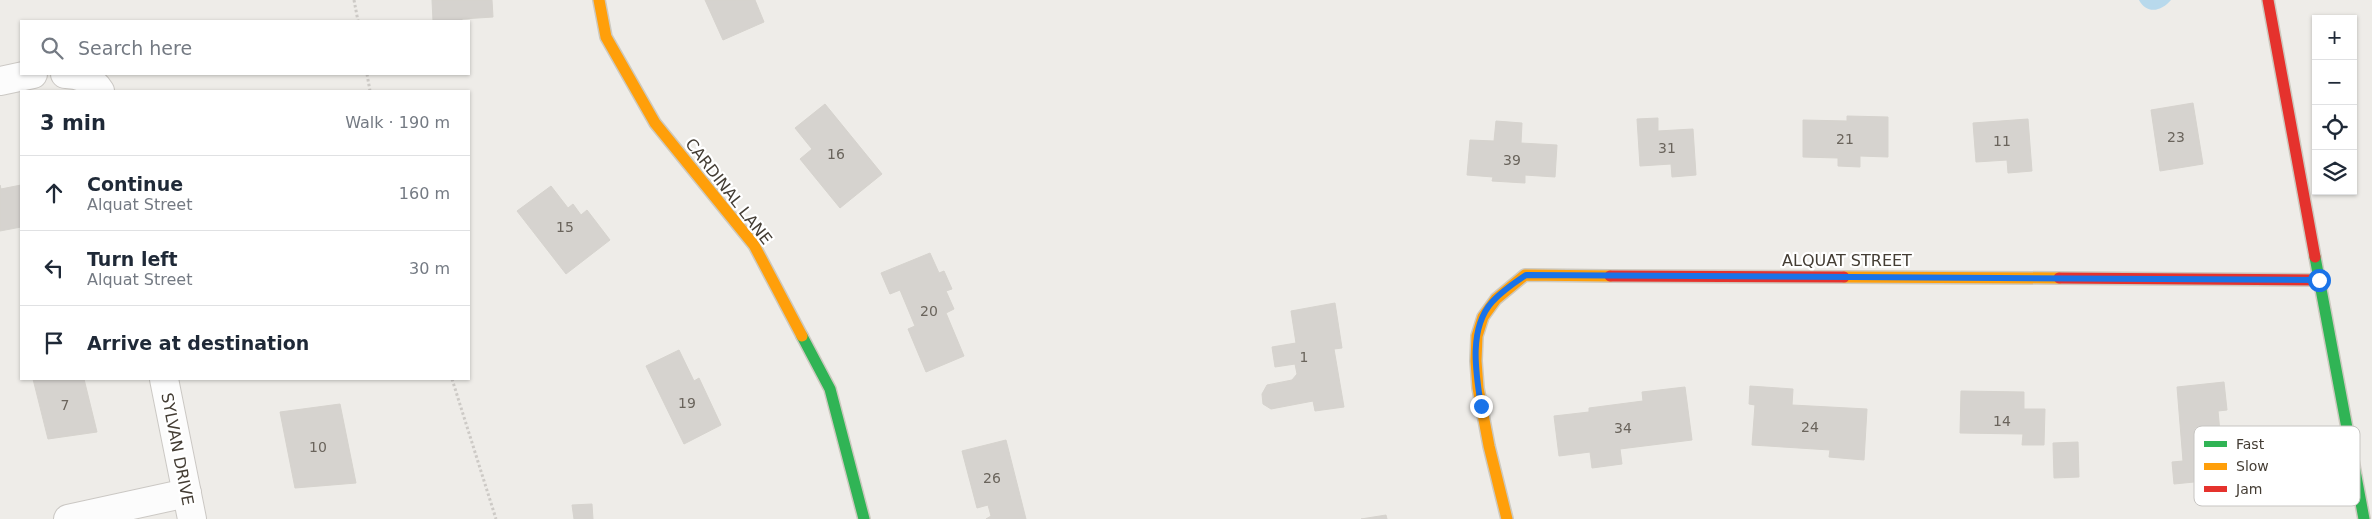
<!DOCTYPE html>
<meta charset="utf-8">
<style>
body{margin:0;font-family:"DejaVu Sans",sans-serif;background:#f2f2f3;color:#1f2937}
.controls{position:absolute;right:15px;top:15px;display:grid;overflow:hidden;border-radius:0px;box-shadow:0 1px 4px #0004}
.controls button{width:45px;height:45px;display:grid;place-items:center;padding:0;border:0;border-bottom:1px solid #e0e1e3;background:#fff;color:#1f2937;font:25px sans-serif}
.stop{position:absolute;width:15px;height:15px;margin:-11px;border:4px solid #1a73e8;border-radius:50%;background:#fff}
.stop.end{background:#1a73e8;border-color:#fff;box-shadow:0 1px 5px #0008}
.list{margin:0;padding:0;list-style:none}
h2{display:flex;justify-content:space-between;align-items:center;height:65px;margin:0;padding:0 20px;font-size:21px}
h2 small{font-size:16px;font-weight:400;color:#747a83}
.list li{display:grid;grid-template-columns:32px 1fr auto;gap:15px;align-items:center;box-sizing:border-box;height:75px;padding:0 20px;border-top:1px solid #e0e1e3}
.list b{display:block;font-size:19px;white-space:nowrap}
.list p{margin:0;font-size:16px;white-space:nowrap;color:#747a83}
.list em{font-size:16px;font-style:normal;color:#747a83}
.icon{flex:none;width:28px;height:28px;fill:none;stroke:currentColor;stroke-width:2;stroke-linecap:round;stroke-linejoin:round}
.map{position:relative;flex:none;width:2372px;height:519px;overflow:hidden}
.search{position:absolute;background:#fff;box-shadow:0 1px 4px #0004;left:20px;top:20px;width:450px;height:55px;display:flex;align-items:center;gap:12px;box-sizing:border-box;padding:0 18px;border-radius:0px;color:#747a83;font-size:19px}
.panel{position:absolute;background:#fff;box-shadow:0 1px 4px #0004;left:20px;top:90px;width:450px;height:290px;border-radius:0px}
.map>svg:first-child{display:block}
.water{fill:#b8d9ec}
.building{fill:#d6d3cf;stroke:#d6d3ce}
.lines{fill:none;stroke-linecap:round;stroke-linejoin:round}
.street-casing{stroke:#cbc8c4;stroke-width:30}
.fast-casing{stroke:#cdc9bf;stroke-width:14}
.slow-casing{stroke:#cdc9bf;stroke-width:14}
.jam-casing{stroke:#cdc9bf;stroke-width:14}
.path{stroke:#cdcac6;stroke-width:3;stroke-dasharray:2.5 2.5;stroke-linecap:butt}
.street{stroke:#fcfcfc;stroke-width:28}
.fast{stroke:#30b455;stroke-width:11}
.slow{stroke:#ff9f0a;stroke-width:11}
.jam{stroke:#e5322d;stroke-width:11}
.route{stroke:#1a73e8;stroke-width:6}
.labels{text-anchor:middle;stroke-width:4.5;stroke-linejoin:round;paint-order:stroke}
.number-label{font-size:14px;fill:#6a645c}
.street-label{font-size:16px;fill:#443d34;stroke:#fff}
.key{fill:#fff;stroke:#c7c5c2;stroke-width:1}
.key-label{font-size:14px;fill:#443d34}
</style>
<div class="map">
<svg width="2372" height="519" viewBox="0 0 2372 519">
<rect width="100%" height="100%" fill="#eeece8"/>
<path class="water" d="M 2139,0 L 2171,0 C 2162,11 2147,15 2139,0 Z"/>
<g class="building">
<polygon points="432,0 492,0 493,17 462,19 462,21 433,21"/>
<polygon points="705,0 755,0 764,22 723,40"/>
<polygon points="2193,103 2203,164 2160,171 2151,110"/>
<polygon points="825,104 882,174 840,208 800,159 812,149 795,128"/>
<polygon points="1847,116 1888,117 1888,157 1860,156 1860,167 1838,166 1838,158 1803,157 1803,120 1847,121"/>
<polygon points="1658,118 1658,131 1693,129 1696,175 1672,177 1671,164 1640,166 1637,119"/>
<polygon points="2028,119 2032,171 2008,173 2007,160 1976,162 1973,123"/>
<polygon points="1496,121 1522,123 1521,143 1557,145 1555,177 1525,175 1525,183 1492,181 1493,177 1467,175 1470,140 1494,141"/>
<polygon points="0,185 1,189 21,185 21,227 0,231"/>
<polygon points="551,186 568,208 573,204 581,215 587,210 610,240 566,274 517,211"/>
<polygon points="930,253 939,273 944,271 952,289 946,291 954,309 946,313 964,356 926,372 908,329 915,326 900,290 890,294 881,273"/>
<polygon points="1335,303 1342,348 1334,349 1344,407 1315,411 1313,401 1271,409 1263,404 1262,394 1267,385 1292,380 1297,374 1295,364 1275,367 1272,347 1296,343 1291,311"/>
<polygon points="679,350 694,381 699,378 721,425 684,444 646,366"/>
<polygon points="33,379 84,379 97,432 48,439"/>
<polygon points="2224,382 2227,410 2218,411 2221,443 2211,444 2214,480 2174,484 2172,462 2183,461 2177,387"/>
<polygon points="1750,386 1793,389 1792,405 1867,409 1864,460 1829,457 1830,450 1752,445 1755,405 1749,404"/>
<polygon points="1685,387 1692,440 1620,449 1622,464 1592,468 1590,452 1559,456 1554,416 1589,412 1589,408 1643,401 1642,392"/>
<polygon points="1961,391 2024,392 2024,409 2045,409 2044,445 2022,445 2023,434 1960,433"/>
<polygon points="340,404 356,483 295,488 280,412"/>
<polygon points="1006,440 1026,519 986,519 991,516 988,505 977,508 962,451"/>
<polygon points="2078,442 2079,477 2054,478 2053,443"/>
<polygon points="592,504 593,519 574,519 572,505"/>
<polygon points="1386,515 1387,519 1361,519"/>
</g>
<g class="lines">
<defs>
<g id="street">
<path d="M 65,74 C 78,74 93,79 100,91"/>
<polyline points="0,81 33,74"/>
<polyline points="164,379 192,519"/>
<polyline points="68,519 187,493"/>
</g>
<g id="fast">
<polyline points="2315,257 2364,519"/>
<polyline points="802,336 830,389 864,519"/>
</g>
<g id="slow">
<polyline points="599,0 606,37 655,123 754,245 802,336"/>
<polyline points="1844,277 2059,278"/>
<polyline points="1507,519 1489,446 1478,388 1476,361 1477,336 1483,317 1496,299 1525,275 1610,276"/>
</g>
<g id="jam">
<polyline points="2268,0 2315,257"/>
<polyline points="1610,276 1844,277"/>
<polyline points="2059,278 2319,280"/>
</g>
</defs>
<use href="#street" class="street-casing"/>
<use href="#fast" class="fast-casing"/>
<use href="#slow" class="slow-casing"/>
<use href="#jam" class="jam-casing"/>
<g class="path">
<polyline points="354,0 358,21"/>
<polyline points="367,74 370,91"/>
<polyline points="452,379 496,519"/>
</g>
<use href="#street" class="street"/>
<use href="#fast" class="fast"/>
<use href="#slow" class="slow"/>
<use href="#jam" class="jam"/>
</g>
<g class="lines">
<path class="route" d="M 1481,406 C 1476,374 1468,329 1492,302 C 1502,291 1514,283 1526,275 L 2319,280"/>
</g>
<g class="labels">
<g class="number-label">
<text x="2176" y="142">23</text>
<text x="1845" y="144">21</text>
<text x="2002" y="146">11</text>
<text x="1667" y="153">31</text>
<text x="836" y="159">16</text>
<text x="1512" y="165">39</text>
<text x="565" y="232">15</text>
<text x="929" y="316">20</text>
<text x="1304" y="362">1</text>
<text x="687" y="408">19</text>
<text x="65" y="410">7</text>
<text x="2002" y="426">14</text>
<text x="1810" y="432">24</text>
<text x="1623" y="433">34</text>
<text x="318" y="452">10</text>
<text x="992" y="483">26</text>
</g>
<g class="street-label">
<text transform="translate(729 191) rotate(52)" y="6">CARDINAL LANE</text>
<text x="1847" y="266">ALQUAT STREET</text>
<text transform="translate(178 449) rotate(79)" y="6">SYLVAN DRIVE</text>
</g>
</g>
<rect x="2194" y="426" width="166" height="80" rx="8" class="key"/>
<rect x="2204" y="441" width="23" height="6" fill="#30b455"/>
<rect x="2204" y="463" width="23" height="7" fill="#ff9f0a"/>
<rect x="2204" y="486" width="23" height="6" fill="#e5322d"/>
<g class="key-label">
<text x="2236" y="449">Fast</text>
<text x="2236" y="471">Slow</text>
<text x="2236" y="494">Jam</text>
</g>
</svg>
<div class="controls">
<button>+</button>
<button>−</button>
<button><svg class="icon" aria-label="locate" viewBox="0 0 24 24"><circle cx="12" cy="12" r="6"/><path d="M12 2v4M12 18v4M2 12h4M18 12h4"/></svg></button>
<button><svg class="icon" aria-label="layers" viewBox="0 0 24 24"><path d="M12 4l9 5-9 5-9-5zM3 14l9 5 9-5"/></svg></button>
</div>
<div class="stop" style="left:2319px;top:280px"></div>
<div class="stop end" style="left:1481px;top:406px"></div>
<div class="search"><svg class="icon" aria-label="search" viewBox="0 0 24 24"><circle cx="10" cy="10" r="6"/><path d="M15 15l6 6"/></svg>Search here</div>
<section class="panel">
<h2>3 min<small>Walk · 190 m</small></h2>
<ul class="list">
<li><svg class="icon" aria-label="ahead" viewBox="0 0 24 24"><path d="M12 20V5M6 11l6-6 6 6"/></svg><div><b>Continue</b><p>Alquat Street</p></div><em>160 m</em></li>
<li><svg class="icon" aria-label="left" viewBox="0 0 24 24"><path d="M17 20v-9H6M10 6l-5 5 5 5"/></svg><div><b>Turn left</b><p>Alquat Street</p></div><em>30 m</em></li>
<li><svg class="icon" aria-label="arrive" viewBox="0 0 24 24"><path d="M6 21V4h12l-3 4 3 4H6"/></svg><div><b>Arrive at destination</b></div></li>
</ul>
</section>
</div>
